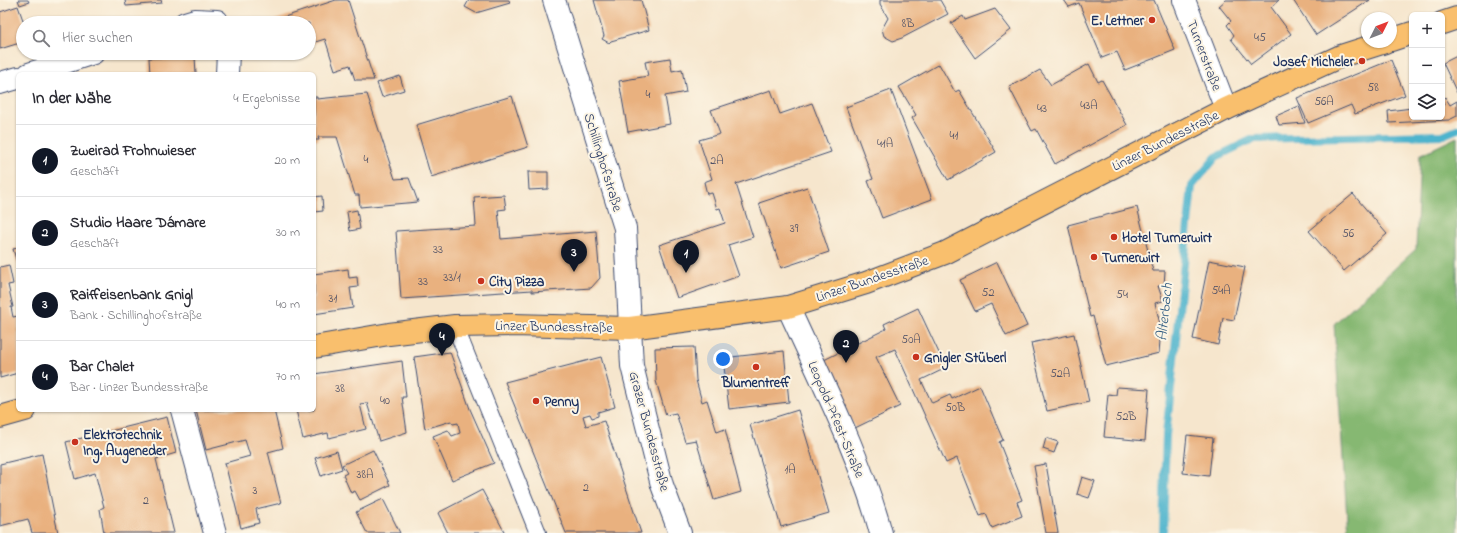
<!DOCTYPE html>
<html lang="de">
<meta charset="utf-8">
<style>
body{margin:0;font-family:"Indie Flower",sans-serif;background:#f2f2f3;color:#2b2b33}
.controls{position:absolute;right:12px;top:12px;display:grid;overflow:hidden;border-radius:6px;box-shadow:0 1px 3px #0004}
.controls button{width:36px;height:36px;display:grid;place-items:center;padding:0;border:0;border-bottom:1px solid #e1e1e2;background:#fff;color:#2b2b33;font:20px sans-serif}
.compass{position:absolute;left:1361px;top:12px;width:36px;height:36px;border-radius:50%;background:#fff;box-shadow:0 1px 3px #0004;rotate:48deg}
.you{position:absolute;left:723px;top:359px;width:14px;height:14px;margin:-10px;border:3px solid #fff;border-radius:50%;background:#1a73e8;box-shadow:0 0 0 6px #1a73e833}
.badge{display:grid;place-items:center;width:26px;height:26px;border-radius:50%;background:#111827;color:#fff;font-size:13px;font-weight:700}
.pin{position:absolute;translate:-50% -33px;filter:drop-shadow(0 1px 2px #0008)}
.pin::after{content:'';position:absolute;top:21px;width:14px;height:12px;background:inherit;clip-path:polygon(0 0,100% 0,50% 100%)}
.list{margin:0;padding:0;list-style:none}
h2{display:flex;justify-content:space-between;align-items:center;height:52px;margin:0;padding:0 16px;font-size:17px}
h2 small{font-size:13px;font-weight:400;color:#7c7c81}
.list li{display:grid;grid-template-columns:26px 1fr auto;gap:12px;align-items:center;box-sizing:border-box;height:72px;padding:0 16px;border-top:1px solid #e1e1e2}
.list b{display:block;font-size:15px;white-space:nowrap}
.list p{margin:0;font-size:13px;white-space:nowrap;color:#7c7c81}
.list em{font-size:13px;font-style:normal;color:#7c7c81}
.icon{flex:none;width:22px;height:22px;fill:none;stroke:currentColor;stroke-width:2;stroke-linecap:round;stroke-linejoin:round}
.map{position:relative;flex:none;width:1457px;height:533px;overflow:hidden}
.search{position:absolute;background:#fff;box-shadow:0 1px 3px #0004;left:16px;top:16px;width:300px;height:44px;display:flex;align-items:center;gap:10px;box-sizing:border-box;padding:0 14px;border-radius:22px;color:#7c7c81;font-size:15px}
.panel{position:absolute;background:#fff;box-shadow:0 1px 3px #0004;left:16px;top:72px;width:300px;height:340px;border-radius:6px}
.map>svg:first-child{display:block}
.forest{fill:#86b872;stroke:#507468}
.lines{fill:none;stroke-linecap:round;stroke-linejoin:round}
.stream{stroke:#4eb4cd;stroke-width:8}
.building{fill:#e9b17f}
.lane-casing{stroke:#3c4a6f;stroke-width:18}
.street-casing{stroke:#3c4a6f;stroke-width:24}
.primary-casing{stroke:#3c4a6f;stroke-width:24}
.lane{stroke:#fff;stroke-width:16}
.street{stroke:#fff;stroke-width:22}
.primary{stroke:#f9bf6d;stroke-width:22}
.poi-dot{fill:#c8321e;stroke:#fcf5e5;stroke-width:1.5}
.labels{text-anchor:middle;stroke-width:4;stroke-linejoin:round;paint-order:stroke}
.number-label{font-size:12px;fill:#4e5066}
.poi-label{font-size:14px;font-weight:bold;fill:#1b2f5e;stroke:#fcf5e5;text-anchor:start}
.street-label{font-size:14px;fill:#1b2f5e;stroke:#fcf5e5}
.water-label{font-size:15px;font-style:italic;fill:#2a577f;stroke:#fcf5e5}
</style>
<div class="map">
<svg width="1457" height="533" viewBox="0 0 1457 533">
<rect width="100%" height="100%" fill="#fcf5e5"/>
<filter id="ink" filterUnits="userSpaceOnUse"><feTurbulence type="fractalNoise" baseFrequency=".025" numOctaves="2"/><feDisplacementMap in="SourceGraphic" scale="8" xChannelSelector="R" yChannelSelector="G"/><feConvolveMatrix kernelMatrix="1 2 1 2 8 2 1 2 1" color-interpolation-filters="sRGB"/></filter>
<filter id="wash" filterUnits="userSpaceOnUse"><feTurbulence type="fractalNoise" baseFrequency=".012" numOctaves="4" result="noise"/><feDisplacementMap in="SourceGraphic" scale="16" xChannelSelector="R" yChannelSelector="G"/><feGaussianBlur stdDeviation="0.9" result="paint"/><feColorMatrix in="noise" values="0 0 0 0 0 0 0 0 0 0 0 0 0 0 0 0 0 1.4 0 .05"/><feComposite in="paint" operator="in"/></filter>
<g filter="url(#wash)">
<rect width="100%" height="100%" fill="#f6e6cd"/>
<polygon class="forest" points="1457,137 1457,533 1348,533 1334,324 1416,249 1420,155"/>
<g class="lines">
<polyline class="stream" points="1163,533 1166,435 1192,186 1216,157 1253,139 1443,135 1457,129"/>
</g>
<g id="blocks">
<g class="building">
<polygon points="18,0 28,0 29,2 20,5"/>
<polygon points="125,0 161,0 162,3 126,6"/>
<polygon points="336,0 348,0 374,80 355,80 350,65 335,70 325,39 309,44 309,23 266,23"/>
<polygon points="469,0 509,0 510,3 476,13 465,7"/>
<polygon points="594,0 641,0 649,30 611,41 609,43 602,39 604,36"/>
<polygon points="880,0 940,0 948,14 902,38 893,41 884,36 882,29 888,18 880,4"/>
<polygon points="1064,0 1154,0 1175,50 1125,70 1117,52 1102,58 1079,3 1069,7"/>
<polygon points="1226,0 1279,0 1271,7 1291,34 1251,64 1231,39 1234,35 1227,25 1231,21 1219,6"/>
<polygon points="1293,0 1370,0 1316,35"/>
<polygon points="18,6 24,23 23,42 0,49 0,12"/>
<polygon points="995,9 1011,30 975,58 951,23 963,16 965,20"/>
<polygon points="1457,56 1457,93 1443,63"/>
<polygon points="195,57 196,74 150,74 149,58"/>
<polygon points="670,58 672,71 682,69 686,92 665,96 670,124 628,132 619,81 648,76 645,62"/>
<polygon points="1391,60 1405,95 1355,114 1351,105 1308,123 1297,98"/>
<polygon points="939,64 955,92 959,90 996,152 948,180 912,118 916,115 899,87"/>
<polygon points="1089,64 1098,82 1102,80 1127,125 1055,164 1036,129 1032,131 1009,87 1040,70 1051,85"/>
<polygon points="400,76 404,90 382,97 377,83"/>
<polygon points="771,90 780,114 812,103 831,152 736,184 753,237 728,245 739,276 677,298 659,245 725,223 720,208 717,209 712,193 707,194 704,182 712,179 699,140 720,134 711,110"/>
<polygon points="891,90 932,199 882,218 868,181 873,179 846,107"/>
<polygon points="367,94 395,179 409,178 418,202 360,207 359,195 355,195 337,137 318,137 319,140 314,140 314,97 317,97 317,99"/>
<polygon points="512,96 528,147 431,177 416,125"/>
<polygon points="1445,97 1450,105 1457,101 1457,116 1449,120 1389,123 1388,111 1412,108 1412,117 1442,117 1442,106 1444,105 1442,99"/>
<polygon points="1299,106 1305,123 1279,125 1276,116"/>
<polygon points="528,172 548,172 548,189 529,190"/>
<polygon points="807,187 829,252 781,268 759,203"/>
<polygon points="1353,194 1387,234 1344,271 1309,231"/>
<polygon points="504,195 506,209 498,210 501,239 596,231 600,278 591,288 532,292 532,290 401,299 396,231 476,226 474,197"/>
<polygon points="322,196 323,211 314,212 314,197"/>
<polygon points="1137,207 1153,271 1165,271 1164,286 1158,286 1163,301 1155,303 1161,328 1159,353 1106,366 1093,316 1090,317 1068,225"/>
<polygon points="357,210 360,229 350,231 347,212"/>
<polygon points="18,248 18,266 13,249"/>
<polygon points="1209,260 1245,267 1234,320 1223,318 1218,345 1193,339"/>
<polygon points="997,262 1027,326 1006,336 991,304 975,311 960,280"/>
<polygon points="9,265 13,284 8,285 13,307 11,307 13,317 18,316 18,373 0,378 0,267"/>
<polygon points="348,269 349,278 357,277 358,287 350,288 353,308 314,314 314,274"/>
<polygon points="918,308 946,368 921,380 932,403 950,395 952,399 980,386 1003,440 999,442 1022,500 1017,502 1022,516 992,528 986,514 980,516 957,458 946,463 895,349 876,357 900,406 855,428 822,361 886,329 884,324"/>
<polygon points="1074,334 1089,402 1047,411 1031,343"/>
<polygon points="694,347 696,380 702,402 707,400 717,432 725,429 741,492 714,500 696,440 685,442 676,413 666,415 656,381 655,348"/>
<polygon points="784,351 789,402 729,409 723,358"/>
<polygon points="450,352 470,409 494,463 452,480 433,436 448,430 452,436 460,433 458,423 453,424 451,421 425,429 414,357"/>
<polygon points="601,357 615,407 598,412 598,416 592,418 590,414 583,416 586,426 604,421 641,533 566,533 505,382"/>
<polygon points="402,361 406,397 402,397 407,432 379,441 367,403 360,404 366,429 329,438 328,433 303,439 296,410 314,410 314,374"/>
<polygon points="1117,387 1149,389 1145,441 1104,437 1108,394 1116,395"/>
<polygon points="196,410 274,410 283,448 268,452 281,503 256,509 259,523 241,528 225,463 250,456 245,440 206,450"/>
<polygon points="798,410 829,513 781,527 750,425"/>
<polygon points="167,417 176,453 156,459 174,533 104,533 100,509 104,507 95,473 75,479 66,442"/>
<polygon points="1187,435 1213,438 1209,476 1183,473"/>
<polygon points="1046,438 1058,442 1054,453 1043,449"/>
<polygon points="373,450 390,485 360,500 355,491 351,493 343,475 347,473 342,465"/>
<polygon points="337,451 342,469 321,476 315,458"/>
<polygon points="42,454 58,533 32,533 28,519 0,526 0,464"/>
<polygon points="1046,464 1058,533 1046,533 1034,466"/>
<polygon points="1082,477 1095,481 1089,498 1077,494"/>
<polygon points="482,490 505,533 448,533 438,513"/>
<polygon points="383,499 400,533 367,533 356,512"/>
</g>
</g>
</g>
<g filter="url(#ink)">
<use href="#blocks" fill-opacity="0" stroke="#3c4a6f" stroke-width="1"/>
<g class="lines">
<defs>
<polyline id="lane" points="455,326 538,533"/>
<g id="street">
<polyline points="554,0 625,228 632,366 662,485 680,533"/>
<polyline points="1184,0 1226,109"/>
<polyline points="185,23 195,20 217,21 218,23"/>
<polyline points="29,74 93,53"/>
<polyline points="227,74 228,53"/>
<polyline points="0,83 18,78"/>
<path d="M 788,307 C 821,380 860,455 881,533"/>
<polyline points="182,410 215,533"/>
</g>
<g id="primary">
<polyline points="1442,23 1457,18"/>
<polyline points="1391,40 1412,33"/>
<polyline points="314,347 389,334 455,326 513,325 630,328 788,307 866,283 945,253 1226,109 1341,56 1385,42"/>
<polyline points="0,417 25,410"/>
</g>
</defs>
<use href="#lane" class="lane-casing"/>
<use href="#street" class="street-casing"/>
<use href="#primary" class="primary-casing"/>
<use href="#lane" class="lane"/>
<use href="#street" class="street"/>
<use href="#primary" class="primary"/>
</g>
</g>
<g class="poi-dot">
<circle cx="1152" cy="20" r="4"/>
<circle cx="1362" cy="61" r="4"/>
<circle cx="1114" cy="237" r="4"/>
<circle cx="1094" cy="257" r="4"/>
<circle cx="481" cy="281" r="4"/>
<circle cx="916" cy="357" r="4"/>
<circle cx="756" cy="367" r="4"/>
<circle cx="536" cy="401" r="4"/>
<circle cx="75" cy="442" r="4"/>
</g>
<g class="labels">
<g class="number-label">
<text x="908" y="27">8B</text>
<text x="1260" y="41">45</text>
<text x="1373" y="91">58</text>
<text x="648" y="98">4</text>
<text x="1324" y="105">56A</text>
<text x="1089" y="109">43A</text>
<text x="1042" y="112">43</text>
<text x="954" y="139">41</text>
<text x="885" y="147">41A</text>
<text x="366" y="163">4</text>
<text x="717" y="164">2A</text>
<text x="794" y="232">39</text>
<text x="1348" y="237">56</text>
<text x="438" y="253">33</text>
<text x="452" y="281">33/1</text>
<text x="423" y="285">33</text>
<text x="1221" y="294">54A</text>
<text x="988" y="296">52</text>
<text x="1122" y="298">54</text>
<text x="333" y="302">31</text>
<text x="911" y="343">50A</text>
<text x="1060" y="377">52A</text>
<text x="340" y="392">38</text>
<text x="385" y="404">40</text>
<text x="955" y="411">50B</text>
<text x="1126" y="420">52B</text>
<text x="790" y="473">1A</text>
<text x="365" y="478">38A</text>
<text x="586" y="491">2</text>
<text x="255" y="494">3</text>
<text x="146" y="504">2</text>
</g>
<g class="poi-label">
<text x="1144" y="25" text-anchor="end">E. Lettner</text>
<text x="1354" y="66" text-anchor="end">Josef Micheler</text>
<text x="1122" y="242">Hotel Turnerwirt</text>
<text x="1102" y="262">Turnerwirt</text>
<text x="489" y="286">City Pizza</text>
<text x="924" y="362">Gnigler Stüberl</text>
<text x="756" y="387" text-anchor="middle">Blumentreff</text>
<text x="544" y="406">Penny</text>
<text x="83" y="439">Elektrotechnik<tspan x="83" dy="16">Ing. Augeneder</tspan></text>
</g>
<g class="street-label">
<text transform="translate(1205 55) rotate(69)" y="5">Turnerstraße</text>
<text transform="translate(1165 140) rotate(-27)" y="5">Linzer Bundesstraße</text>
<text transform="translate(604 162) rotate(73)" y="5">Schillinghofstraße</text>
<text transform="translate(872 278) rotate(-19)" y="5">Linzer Bundesstraße</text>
<text transform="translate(554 326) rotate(1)" y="5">Linzer Bundesstraße</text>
<text transform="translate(837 419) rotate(67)" y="5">Leopold-Pfest-Straße</text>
<text transform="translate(650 431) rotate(75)" y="5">Grazer Bundesstraße</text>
</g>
<g class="water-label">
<text transform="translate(1164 312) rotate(-84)" y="5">Alterbach</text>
</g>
</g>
</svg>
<div class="controls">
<button>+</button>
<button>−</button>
<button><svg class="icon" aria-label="layers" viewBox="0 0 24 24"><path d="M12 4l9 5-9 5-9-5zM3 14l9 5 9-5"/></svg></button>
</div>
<svg class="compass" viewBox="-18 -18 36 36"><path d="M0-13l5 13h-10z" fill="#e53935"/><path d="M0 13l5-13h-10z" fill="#7c7c81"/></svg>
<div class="you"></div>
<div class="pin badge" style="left:686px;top:273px">1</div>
<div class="pin badge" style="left:846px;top:363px">2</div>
<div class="pin badge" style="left:574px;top:272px">3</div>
<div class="pin badge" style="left:442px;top:356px">4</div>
<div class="search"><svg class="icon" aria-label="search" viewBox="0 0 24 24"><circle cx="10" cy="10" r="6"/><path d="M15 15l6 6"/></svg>Hier suchen</div>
<section class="panel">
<h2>In der Nähe<small>4 Ergebnisse</small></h2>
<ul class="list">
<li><span class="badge">1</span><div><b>Zweirad Frohnwieser</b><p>Geschäft</p></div><em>20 m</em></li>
<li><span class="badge">2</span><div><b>Studio Haare Dámare</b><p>Geschäft</p></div><em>30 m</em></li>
<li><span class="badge">3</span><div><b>Raiffeisenbank Gnigl</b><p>Bank · Schillinghofstraße</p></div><em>40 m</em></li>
<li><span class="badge">4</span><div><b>Bar Chalet</b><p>Bar · Linzer Bundesstraße</p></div><em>70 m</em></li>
</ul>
</section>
</div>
